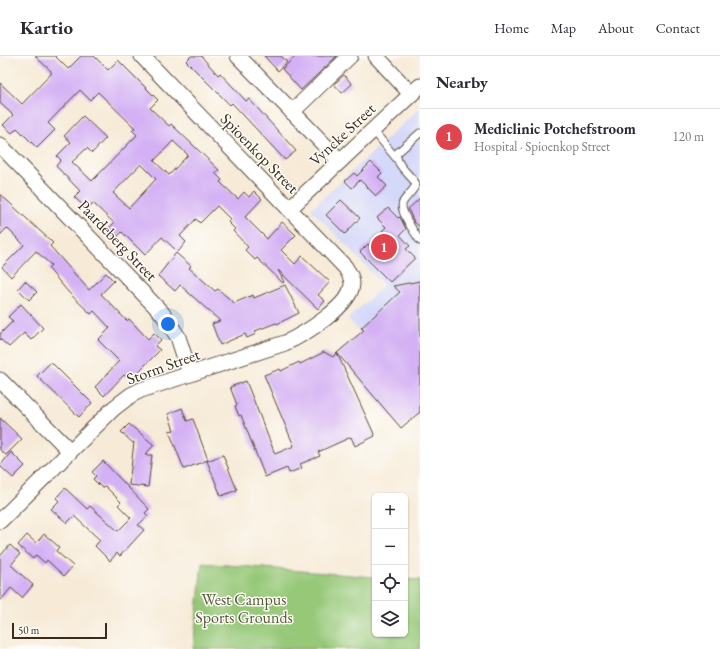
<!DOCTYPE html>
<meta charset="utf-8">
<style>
body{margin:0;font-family:"EB Garamond",serif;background:#f7f7f7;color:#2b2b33}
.controls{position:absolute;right:12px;bottom:12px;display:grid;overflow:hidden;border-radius:6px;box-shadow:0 1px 3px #0004}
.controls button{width:36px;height:36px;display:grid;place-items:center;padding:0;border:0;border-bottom:1px solid #e1e1e2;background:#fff;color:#2b2b33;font:20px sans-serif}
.scale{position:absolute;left:12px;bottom:10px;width:95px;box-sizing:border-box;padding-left:4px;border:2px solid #3b2a1e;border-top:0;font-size:11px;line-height:14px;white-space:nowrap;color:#3b2a1e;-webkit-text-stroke:3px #fdfcf7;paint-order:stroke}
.you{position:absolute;left:168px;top:268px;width:14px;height:14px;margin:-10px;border:3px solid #fff;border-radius:50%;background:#1a73e8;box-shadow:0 0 0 6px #1a73e833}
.badge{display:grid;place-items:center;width:26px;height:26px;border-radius:50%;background:#2563eb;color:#fff;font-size:13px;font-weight:700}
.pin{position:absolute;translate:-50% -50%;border:2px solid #fff;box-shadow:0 1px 4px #0006}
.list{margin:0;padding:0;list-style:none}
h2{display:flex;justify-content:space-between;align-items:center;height:52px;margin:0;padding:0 16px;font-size:17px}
h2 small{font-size:13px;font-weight:400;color:#7c7c81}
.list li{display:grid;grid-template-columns:26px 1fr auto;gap:12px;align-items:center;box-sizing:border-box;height:56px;padding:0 16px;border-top:1px solid #e1e1e2}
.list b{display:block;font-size:15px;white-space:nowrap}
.list p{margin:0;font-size:13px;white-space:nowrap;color:#7c7c81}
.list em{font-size:13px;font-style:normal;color:#7c7c81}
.icon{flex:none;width:22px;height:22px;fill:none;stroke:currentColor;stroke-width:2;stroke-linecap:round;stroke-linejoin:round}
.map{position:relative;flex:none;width:420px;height:593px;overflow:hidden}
header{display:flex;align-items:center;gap:24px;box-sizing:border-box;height:56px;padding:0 20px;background:#fff;border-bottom:1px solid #e1e1e2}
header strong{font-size:19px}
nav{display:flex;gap:22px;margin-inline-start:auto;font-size:14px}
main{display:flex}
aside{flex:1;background:#fff}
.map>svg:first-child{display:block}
.built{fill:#d4d8f9}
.green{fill:#96c878;stroke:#68794b}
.building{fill:#d4b1f4;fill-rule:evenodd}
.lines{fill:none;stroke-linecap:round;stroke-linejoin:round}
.service-casing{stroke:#57473a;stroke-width:9}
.minor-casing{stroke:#57473a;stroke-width:17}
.service{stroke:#fff;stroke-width:7}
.minor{stroke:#fff;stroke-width:15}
.labels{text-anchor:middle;stroke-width:3;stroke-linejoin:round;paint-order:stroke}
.street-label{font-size:16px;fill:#3b2a1e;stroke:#fdfcf7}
.park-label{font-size:16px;fill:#565939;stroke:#fdfcf7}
</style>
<header>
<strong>Kartio</strong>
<nav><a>Home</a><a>Map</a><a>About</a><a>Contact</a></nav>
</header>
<main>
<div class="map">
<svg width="420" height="593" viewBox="0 0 420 593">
<rect width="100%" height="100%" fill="#fdfcf7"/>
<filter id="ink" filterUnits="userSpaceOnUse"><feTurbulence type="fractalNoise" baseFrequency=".025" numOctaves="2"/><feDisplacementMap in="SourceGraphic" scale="8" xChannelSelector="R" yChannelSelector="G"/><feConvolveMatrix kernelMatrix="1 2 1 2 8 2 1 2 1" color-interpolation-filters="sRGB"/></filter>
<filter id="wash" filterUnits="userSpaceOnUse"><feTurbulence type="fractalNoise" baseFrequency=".012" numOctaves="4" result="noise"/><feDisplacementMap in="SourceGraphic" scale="16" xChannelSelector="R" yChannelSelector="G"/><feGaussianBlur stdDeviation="0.9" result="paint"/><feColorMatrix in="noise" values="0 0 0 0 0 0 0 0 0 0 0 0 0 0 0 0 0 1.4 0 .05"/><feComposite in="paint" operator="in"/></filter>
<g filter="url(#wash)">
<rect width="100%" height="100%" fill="#f7ebd8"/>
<polygon class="built" points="420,52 420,344 348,263 384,229 311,153"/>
<polygon class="green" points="202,507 375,521 375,578 405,578 405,523 420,524 420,593 193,593"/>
<g id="blocks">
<g class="building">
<path d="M 35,0 L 55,0 L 68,13 L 81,0 L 94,0 L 108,14 L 118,4 L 158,44 L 150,52 L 169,70 L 171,68 L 219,114 L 215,117 L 222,124 L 220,126 L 238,143 L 244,136 L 249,141 L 254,135 L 262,143 L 245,161 L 267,183 L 282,166 L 296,179 L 281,194 L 295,208 L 302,200 L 330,226 L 318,239 L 325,245 L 318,253 L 278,214 L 284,226 L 283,227 L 257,202 L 255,204 L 245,194 L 248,191 L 233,175 L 235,173 L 228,166 L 230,163 L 217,150 L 200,167 L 196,163 L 180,180 L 186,186 L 178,196 L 162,181 L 145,199 L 122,176 L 116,182 L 107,174 L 114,167 L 93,147 L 87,153 L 74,141 L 80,135 L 56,110 L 61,104 L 57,100 L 71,86 L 64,80 L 83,60 L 106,82 L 92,97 L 87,92 L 72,106 L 92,125 L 137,79 L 132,74 L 135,72 L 98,36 L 90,44 L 80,34 L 48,67 L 55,74 L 37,92 L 17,72 L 12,77 L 3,69 L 13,59 L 0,47 L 0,27 L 22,48 L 51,18 L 51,15 ZM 173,85 L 188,99 L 169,119 L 154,105 ZM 141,108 L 156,123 L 129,152 L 113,137 Z"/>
<polygon points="191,0 201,0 218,19 220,17 246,45 249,43 296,95 285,104 232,47 230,49 186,5"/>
<polygon points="264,0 281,0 287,6 278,15"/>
<polygon points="296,0 337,0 301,34 282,13"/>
<polygon points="344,19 352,28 342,37 334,28"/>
<polygon points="371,106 382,117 378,121 387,130 376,140 360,124 352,132 345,125 354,117 357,120"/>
<polygon points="0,138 53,187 50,190 89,234 106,217 114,225 101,238 127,265 129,263 148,283 154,277 161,284 155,290 160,294 132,322 128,318 126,320 124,319 104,340 95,331 119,305 98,284 110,272 94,255 91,258 69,237 48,212 51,209 36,195 11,221 2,211 24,189 7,172 0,179"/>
<polygon points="420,142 420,171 414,166 408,153"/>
<polygon points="341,144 360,162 345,178 326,159"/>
<polygon points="388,152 398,162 400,161 406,173 400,179 410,190 406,193 415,202 390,226 360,196 368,188 378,198 392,185 382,175 386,171 377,162"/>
<polygon points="176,197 191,210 189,212 215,235 218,233 234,247 253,239 254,242 285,229 299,257 277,268 276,267 255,275 256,278 247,282 245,278 220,289 212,268 220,265 180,229 175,235 158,220"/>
<polygon points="25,225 37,236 29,244 18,233"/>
<polygon points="420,225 420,356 401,372 337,297 364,274 361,272 400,236 393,230"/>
<polygon points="21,248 43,272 31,284 24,277 9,291 0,283 0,278 13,265 8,261"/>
<polygon points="324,296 333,301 337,297 375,380 355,390 351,381 318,396 320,400 300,408 302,412 289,417 287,412 265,421 241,359 239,360 235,350 237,349 230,331 246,325 275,398 294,390 264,319 280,313 281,315 299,306 300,308"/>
<polygon points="51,306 92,347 79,361 37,320"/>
<polygon points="182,352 187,365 193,363 208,404 184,413 169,375 174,374 168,358"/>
<polygon points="0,362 22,383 6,399 0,394"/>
<polygon points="129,368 154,389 145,399 152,399 148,431 129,429 134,386 133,387 121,376"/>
<polygon points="11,396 25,410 13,422 0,410"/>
<polygon points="223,399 237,434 221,440 207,405"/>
<polygon points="103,405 149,453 145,457 148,460 138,469 144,474 120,500 117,497 110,505 95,490 100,484 74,460 67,467 51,453 59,445 56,442 65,432 87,453 90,450 118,475 131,462 118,449 121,446 105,430 102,432 93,423 96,420 92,416"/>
<polygon points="44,478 59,491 56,495 73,510 64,520 47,504 45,507 36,499 33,503 18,489 27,479 36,487"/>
<polygon points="10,489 20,498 11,509 33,529 22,542 11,532 0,545 0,500"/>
</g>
</g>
</g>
<g filter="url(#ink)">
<use href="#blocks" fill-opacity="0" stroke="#57473a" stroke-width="1"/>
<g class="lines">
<defs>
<g id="service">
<polyline points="373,74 396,102"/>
<path d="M 420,77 L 397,97 C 395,109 410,118 416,128 C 413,136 407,139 403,146 C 398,154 415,177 420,185"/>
</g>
<g id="minor">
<polyline points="238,0 340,105"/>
<polyline points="376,0 411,38"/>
<polyline points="292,56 350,0"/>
<polyline points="0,89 162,257 178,281 190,318"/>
<polyline points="289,153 420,30"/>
<polyline points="0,324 70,395"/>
<path d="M 0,465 L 114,352 L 131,339 L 141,334 L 285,287 C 303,279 351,250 352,228 C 352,221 349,217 345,211 L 142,0"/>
</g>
</defs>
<use href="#service" class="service-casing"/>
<use href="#minor" class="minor-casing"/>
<use href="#service" class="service"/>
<use href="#minor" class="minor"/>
</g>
</g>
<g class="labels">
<g class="street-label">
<text transform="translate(342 78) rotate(-43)" y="6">Vyncke Street</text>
<text transform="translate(260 97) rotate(46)" y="6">Spioenkop Street</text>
<text transform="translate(118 184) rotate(46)" y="6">Paardeberg Street</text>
<text transform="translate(163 310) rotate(-20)" y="6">Storm Street</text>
</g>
<g class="park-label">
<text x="244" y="549">West Campus<tspan x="244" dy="18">Sports Grounds</tspan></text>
</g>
</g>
</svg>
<div class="controls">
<button>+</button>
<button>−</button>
<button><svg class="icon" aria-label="locate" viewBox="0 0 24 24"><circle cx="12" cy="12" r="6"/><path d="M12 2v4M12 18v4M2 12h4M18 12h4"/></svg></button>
<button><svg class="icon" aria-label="layers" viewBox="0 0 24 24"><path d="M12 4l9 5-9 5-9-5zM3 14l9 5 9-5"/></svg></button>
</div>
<div class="scale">50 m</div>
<div class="you"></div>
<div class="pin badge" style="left:384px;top:191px;background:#e0444e">1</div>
</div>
<aside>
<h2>Nearby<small></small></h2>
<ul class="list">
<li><span class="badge" style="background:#e0444e">1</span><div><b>Mediclinic Potchefstroom</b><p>Hospital · Spioenkop Street</p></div><em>120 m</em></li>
</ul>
</aside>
</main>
